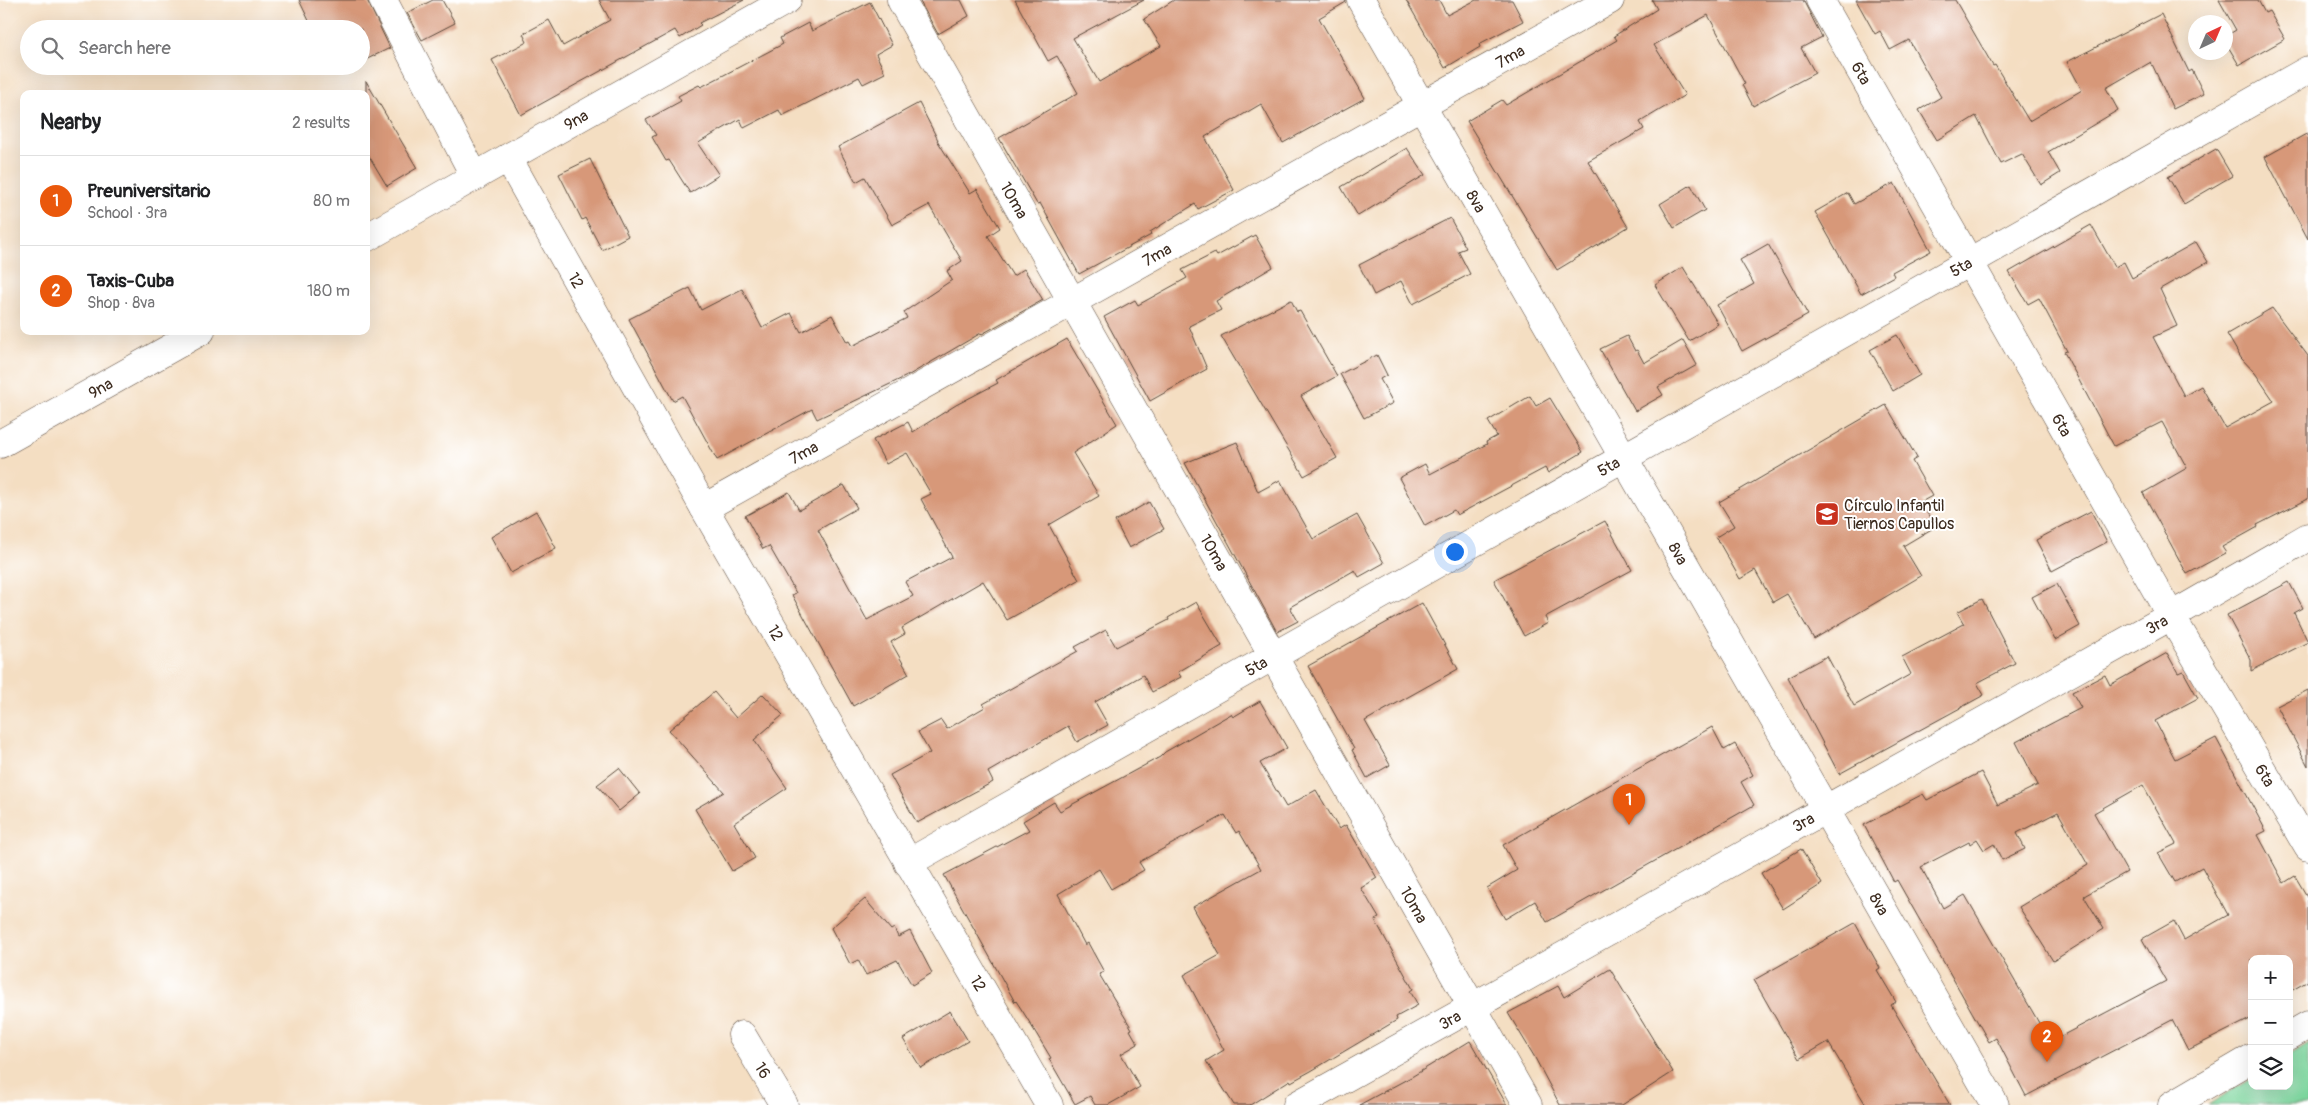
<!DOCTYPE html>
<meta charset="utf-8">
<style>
body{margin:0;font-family:Pangolin,sans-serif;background:#f6f6f6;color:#202124}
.controls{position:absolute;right:15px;bottom:15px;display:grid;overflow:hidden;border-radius:10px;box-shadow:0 5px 20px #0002}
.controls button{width:45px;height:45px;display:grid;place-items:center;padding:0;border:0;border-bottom:1px solid #e0e0e0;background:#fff;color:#202124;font:25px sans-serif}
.compass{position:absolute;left:2188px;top:15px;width:45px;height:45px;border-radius:50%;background:#fff;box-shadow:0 5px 20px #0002;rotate:44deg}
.you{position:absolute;left:1454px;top:551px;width:18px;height:18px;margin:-12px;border:4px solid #fff;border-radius:50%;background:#1a73e8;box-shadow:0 0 0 8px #1a73e833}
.badge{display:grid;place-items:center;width:32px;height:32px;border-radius:50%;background:#ea580c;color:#fff;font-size:16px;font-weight:700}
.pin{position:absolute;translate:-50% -41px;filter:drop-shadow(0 1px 2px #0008)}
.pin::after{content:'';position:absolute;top:26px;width:18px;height:15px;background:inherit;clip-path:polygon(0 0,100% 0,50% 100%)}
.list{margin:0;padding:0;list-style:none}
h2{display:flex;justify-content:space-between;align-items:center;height:65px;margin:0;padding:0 20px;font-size:21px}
h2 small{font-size:16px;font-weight:400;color:#757577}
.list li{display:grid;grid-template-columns:32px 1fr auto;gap:15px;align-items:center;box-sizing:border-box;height:90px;padding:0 20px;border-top:1px solid #e0e0e0}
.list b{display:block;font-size:19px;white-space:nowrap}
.list p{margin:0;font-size:16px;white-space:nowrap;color:#757577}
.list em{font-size:16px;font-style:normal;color:#757577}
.icon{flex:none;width:28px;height:28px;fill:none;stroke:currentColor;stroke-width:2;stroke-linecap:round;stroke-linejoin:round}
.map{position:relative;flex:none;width:2308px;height:1105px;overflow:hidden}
.search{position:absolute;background:#fff;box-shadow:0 5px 20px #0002;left:20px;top:20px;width:350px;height:55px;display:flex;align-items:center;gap:12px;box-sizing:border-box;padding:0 18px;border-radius:28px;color:#757577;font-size:19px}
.panel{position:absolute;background:#fff;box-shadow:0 5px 20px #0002;left:20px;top:90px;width:350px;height:245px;border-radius:10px}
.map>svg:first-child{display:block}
.green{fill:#7cd69d;stroke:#5c805e}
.building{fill:#d79879;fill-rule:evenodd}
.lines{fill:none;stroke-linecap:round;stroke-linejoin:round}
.minor-casing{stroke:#574537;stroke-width:29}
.tertiary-casing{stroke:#574537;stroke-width:29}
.minor{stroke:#fff;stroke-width:28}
.tertiary{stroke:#fff;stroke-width:28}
.labels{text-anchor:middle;stroke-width:4;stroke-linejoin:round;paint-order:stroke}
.street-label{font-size:16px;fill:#3b2a1e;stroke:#fff}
.poi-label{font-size:16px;fill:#3b2a1e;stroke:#fff;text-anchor:start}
</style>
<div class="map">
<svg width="2308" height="1105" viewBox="0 0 2308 1105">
<rect width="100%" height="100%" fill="#fff"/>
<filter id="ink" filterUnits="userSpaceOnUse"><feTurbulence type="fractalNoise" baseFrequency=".02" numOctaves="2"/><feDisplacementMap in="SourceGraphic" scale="10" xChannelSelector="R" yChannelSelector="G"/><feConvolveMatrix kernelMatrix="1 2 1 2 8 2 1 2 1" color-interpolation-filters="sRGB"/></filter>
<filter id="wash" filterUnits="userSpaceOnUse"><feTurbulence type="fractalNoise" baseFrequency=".0096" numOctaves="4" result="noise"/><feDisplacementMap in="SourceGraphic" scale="20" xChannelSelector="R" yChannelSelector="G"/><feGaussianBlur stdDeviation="1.12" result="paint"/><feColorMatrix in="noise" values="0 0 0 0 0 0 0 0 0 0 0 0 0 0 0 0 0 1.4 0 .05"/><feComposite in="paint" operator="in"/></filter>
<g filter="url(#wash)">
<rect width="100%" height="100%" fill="#f4dec2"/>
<polygon class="green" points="2308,1043 2308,1105 2208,1105 2252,1078 2252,1086 2289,1086 2289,1055"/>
<g id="blocks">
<g class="building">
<polygon points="299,0 367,0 390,48 361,62 361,29 313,29"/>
<polygon points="433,0 442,0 455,23 422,40 407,13"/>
<polygon points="599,0 744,0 699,23 701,25 680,38 675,30 521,115 492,60 527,42 523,34 549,20 563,46 610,20"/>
<polygon points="919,0 961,0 969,16 938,34"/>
<polygon points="1015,0 1144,0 1073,38 1099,82 1161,46 1144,19 1174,0 1345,0 1346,2 1319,18 1365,98 1283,143 1261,104 1205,137 1234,190 1198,209 1195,204 1150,232 1151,235 1079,274 1040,203 1037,204 999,138 1078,93 1057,56 1048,61"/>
<polygon points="1406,0 1439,0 1447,15 1476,0 1512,0 1523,21 1479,44 1480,47 1445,68"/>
<polygon points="1652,0 1803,0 1822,37 1801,48 1815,73 1753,106 1742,85 1745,84 1708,15 1654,45 1685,95 1640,122 1644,129 1588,161 1628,227 1557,270 1467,121 1502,100 1506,105 1617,40 1614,36 1657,9"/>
<polygon points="1856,0 1955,0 1993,66 1995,65 2029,121 2082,90 2067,62 2161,14 2189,72 2192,70 2204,94 2173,109 2151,62 2106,88 2118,110 2048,152 2060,173 2041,185 2022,154 2001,164 1976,116 1937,140 1919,110 1941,97 1909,40 1890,50 1880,31 1875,34"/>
<polygon points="2219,0 2258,0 2265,13 2269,11 2285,39 2239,65 2226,43 2226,36 2236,30"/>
<polygon points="870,2 892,45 876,54 885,73 863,84 859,77 782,116 779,110 744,128 740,119 700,142 698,144 719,175 690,193 669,160 666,161 652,137 656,135 646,120 681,101 678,96 699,85 701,87 783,44 780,38 808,23 812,31"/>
<polygon points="366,81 417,168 387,186 366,151"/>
<polygon points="919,103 938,140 937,140 970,193 977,189 1000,228 988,236 1013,276 1024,269 1043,300 982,334 981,333 909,375 817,419 812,409 717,460 682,396 673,401 629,319 690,288 701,310 742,289 762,328 791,313 801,332 832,315 847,342 849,341 852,346 907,318 904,312 952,280 947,271 962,261 929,205 892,225 865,177 856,182 838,147"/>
<polygon points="2308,133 2308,239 2265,157"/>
<polygon points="1407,148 1425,175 1358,216 1341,187"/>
<polygon points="2216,149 2232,176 2184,204 2168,177"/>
<polygon points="590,159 628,236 602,250 585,218 582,220 559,174"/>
<polygon points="1894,183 1931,251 1892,272 1894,276 1861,294 1815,212 1848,193 1854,204"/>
<polygon points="1691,185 1705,210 1674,228 1660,204"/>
<polygon points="1450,218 1466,248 1458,251 1470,274 1413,304 1401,281 1374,295 1359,265"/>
<polygon points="2091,225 2115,267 2124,262 2132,278 2196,242 2208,262 2160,289 2177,326 2153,337 2184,396 2201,386 2225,428 2274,401 2255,373 2241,358 2227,334 2272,308 2308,356 2308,499 2257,525 2258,527 2222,547 2226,553 2187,574 2143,493 2187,468 2162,422 2114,446 2064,352 2067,351 2039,298 2028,304 2009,272"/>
<polygon points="1255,235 1273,267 1216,301 1221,310 1189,326 1207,369 1150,401 1104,317 1135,300 1138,305 1187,278 1182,270 1215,253 1217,256"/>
<polygon points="1768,244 1808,315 1742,351 1717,305 1754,284 1740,260"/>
<polygon points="1683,267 1718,324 1689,341 1655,285"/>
<polygon points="1291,300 1297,312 1300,311 1337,376 1301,396 1337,458 1304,476 1221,336"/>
<polygon points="1897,335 1920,375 1893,391 1870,350"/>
<polygon points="1627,336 1635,351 1637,350 1644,363 1683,340 1697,365 1658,387 1663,395 1635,411 1600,349"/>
<polygon points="1067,339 1117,424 1073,453 1099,496 1049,525 1079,580 1007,620 983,581 902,628 905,634 891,642 909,674 853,706 792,595 796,593 769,546 763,549 745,516 789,492 799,510 844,485 857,508 818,530 867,620 913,596 905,582 952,557 921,499 931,494 907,453 886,464 873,440 908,422 913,432 956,405 998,383 996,380"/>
<polygon points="1377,355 1387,375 1380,379 1393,403 1364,418 1340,374"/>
<polygon points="1530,396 1536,406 1550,398 1583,452 1548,473 1545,468 1457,515 1454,510 1425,526 1399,478 1425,464 1430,474 1487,444 1486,442 1497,436 1488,421"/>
<polygon points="1886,405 1917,458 1912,461 1932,496 1921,502 1935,527 1903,546 1921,576 1814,639 1787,594 1773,602 1755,570 1740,579 1716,537 1734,526 1719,502"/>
<polygon points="1237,442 1258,492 1280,480 1313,539 1357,515 1384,563 1359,577 1355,570 1290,607 1298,621 1277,632 1185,463"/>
<polygon points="1149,502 1164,529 1129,548 1115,521"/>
<polygon points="536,511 556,548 511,573 491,537"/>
<polygon points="2091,511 2107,542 2052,571 2036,540"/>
<polygon points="1605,521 1632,570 1545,617 1548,623 1524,636 1494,580"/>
<polygon points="2289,582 2303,608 2294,613 2308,642 2251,671 2251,660 2227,615"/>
<polygon points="2057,584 2080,626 2055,640 2032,597"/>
<polygon points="1982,599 2015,663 1977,683 1984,695 1839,774 1788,677 1827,656 1854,706 1911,674 1902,657 1964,624 1957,612"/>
<polygon points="1196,602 1222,646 1178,672 1181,677 1152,692 1143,675 1095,702 1108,725 1077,742 1068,726 988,772 993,782 917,823 890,775 930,753 918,732 941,720 947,729 985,707 983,704 1078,651 1075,647 1106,630 1116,647 1169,620 1168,618"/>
<polygon points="1422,603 1458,669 1365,721 1390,765 1367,778 1352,750 1354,749 1308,666"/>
<path d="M 2167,653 L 2178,673 L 2183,671 L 2198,698 L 2155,721 L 2175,759 L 2216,738 L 2266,831 L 2258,835 L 2284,883 L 2295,876 L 2308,898 L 2308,981 L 2289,992 L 2289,959 L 2252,959 L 2252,1018 L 2188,1050 L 2172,1020 L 2026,1096 L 1996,1038 L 1989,1042 L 1897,880 L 1894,882 L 1864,825 L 1923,794 L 1927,800 L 1981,772 L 1998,805 L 2038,785 L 2016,742 L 2081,708 L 2072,692 L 2105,675 L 2110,685 ZM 2143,785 L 2176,844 L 2158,853 L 2175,882 L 2202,867 L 2228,915 L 2184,940 L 2174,921 L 2142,939 L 2166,981 L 2050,1042 L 1965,895 L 1943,908 L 1921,867 L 1969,842 L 1970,844 L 1977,839 L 1984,850 L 1994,844 L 2002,860 L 2025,849 L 2017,833 L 2058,812 L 2088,865 L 2019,907 L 2053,961 L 2104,929 L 2084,896 L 2127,872 L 2094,813 Z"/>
<polygon points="2308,690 2308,766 2277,706"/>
<polygon points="714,692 736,718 763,694 783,715 754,740 787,788 734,823 755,858 732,871 695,809 724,792 669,730"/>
<polygon points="1260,701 1287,748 1260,763 1286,807 1316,790 1339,829 1346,825 1377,878 1361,888 1379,918 1375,920 1413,989 1410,991 1418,1005 1396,1017 1397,1020 1311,1071 1291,1082 1290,1080 1250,1105 1234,1105 1206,1061 1224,1050 1184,975 1220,955 1193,907 1261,869 1239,831 1236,833 1225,815 1139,862 1144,870 1111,889 1099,869 1058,894 1085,945 1088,943 1104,972 1099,974 1132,1029 1130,1030 1138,1044 1121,1054 1140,1087 1108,1105 1095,1105 1090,1096 1075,1104 1049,1059 1051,1058 1025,1015 1016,1001 1015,1002 944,875 1029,830 1023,821 1054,802 1060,811 1160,757 1165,752 1231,714 1233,717"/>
<polygon points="1712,727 1724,750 1735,744 1753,775 1741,782 1754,805 1547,922 1535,901 1505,919 1487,888 1517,870 1503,845"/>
<polygon points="619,768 640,794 619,811 597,785"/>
<polygon points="1801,849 1822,884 1783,909 1761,873"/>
<polygon points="865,899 891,930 894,928 898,937 910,931 932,973 912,985 897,960 866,975 858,960 850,964 831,928"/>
<polygon points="1855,923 1880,968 1877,970 1896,1002 1891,1005 1950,1105 1866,1105 1828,1042 1799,1059 1754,980"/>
<polygon points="1610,969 1673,1072 1622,1105 1560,1105 1534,1056 1508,1013 1558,986 1564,997"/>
<polygon points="950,1011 968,1041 921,1068 903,1039"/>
<polygon points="1470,1041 1507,1105 1359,1105 1413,1076"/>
</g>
</g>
</g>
<g filter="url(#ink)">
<use href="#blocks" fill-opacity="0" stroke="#574537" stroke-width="1"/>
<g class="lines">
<defs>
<g id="minor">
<polyline points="383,0 475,177"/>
<path id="s1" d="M 901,0 L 1528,1105"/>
<path id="s2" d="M 1361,0 L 1995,1105"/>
<path id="s3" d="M 1820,0 L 2171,616 L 2308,847"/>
<path id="s4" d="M 508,158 L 704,508 L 1049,1105"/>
<path id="s5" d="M 366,238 L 787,0"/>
<path id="s6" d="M 0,444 L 201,331"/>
<path id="s7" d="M 704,508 L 1610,0"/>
<path id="s8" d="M 908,863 L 2308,70"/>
<path id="s9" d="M 742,1035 L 784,1105"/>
<path id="s10" d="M 1297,1105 L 2171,616 L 2308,537"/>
</g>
<g id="tertiary">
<polyline points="2289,1036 2308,1025"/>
<polyline points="2172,1105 2252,1058"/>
</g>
</defs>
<use href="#minor" class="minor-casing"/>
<use href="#tertiary" class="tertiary-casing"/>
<use href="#minor" class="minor"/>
<use href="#tertiary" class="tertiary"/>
</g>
</g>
<defs>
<symbol id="school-square" viewBox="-11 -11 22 22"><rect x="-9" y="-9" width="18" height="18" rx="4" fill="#c8321e" stroke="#fff"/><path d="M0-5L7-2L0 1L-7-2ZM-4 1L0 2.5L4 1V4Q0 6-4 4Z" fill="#fff"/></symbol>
</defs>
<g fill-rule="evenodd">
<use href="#school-square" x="1813" y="500" width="28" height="28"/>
</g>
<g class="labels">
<g class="street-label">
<text dy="6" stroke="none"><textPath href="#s7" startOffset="924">7ma</textPath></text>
<text dy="6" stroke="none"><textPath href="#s3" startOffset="84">6ta</textPath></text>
<text dy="6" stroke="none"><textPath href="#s5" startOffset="241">9na</textPath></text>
<text dy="6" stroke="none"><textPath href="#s1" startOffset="230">10ma</textPath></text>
<text dy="6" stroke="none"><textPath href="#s2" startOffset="232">8va</textPath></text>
<text dy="6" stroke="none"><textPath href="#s7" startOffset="519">7ma</textPath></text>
<text dy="6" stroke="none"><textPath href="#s8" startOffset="1210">5ta</textPath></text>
<text dy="6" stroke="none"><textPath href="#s4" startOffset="140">12</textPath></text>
<text dy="6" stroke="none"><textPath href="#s6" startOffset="115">9na</textPath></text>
<text dy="6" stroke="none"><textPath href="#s3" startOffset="489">6ta</textPath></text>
<text dy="6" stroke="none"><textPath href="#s7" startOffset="114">7ma</textPath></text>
<text dy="6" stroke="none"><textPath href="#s8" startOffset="805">5ta</textPath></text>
<text dy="6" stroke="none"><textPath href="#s1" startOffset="635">10ma</textPath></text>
<text dy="6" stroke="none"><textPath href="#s2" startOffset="638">8va</textPath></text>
<text dy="6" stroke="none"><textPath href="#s10" startOffset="985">3ra</textPath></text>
<text dy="6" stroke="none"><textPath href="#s4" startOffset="545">12</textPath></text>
<text dy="6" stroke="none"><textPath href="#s8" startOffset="400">5ta</textPath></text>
<text dy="6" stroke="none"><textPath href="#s3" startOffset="894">6ta</textPath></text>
<text dy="6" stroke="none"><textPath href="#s10" startOffset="580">3ra</textPath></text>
<text dy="6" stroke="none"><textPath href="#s2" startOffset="1042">8va</textPath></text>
<text dy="6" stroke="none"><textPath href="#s1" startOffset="1040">10ma</textPath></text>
<text dy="6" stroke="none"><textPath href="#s4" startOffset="950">12</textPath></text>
<text dy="6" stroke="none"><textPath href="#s10" startOffset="175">3ra</textPath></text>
<text dy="6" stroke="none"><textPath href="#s9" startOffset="41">16</textPath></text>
</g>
<g class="poi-label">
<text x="1844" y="511">Círculo Infantil<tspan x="1844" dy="18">Tiernos Capullos</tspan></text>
</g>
</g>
</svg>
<div class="controls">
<button>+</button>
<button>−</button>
<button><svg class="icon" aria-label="layers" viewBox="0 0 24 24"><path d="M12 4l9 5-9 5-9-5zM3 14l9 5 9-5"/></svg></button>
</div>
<svg class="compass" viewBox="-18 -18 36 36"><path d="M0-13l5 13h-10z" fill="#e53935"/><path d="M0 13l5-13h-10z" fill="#757577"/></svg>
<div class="you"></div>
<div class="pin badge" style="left:1629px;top:825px">1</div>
<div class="pin badge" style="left:2047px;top:1062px">2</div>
<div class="search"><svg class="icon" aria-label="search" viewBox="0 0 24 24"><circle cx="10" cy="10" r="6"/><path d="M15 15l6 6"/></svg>Search here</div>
<section class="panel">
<h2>Nearby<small>2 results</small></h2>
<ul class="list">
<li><span class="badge">1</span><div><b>Preuniversitario</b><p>School · 3ra</p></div><em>80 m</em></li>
<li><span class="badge">2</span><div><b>Taxis-Cuba</b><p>Shop · 8va</p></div><em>180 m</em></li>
</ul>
</section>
</div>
